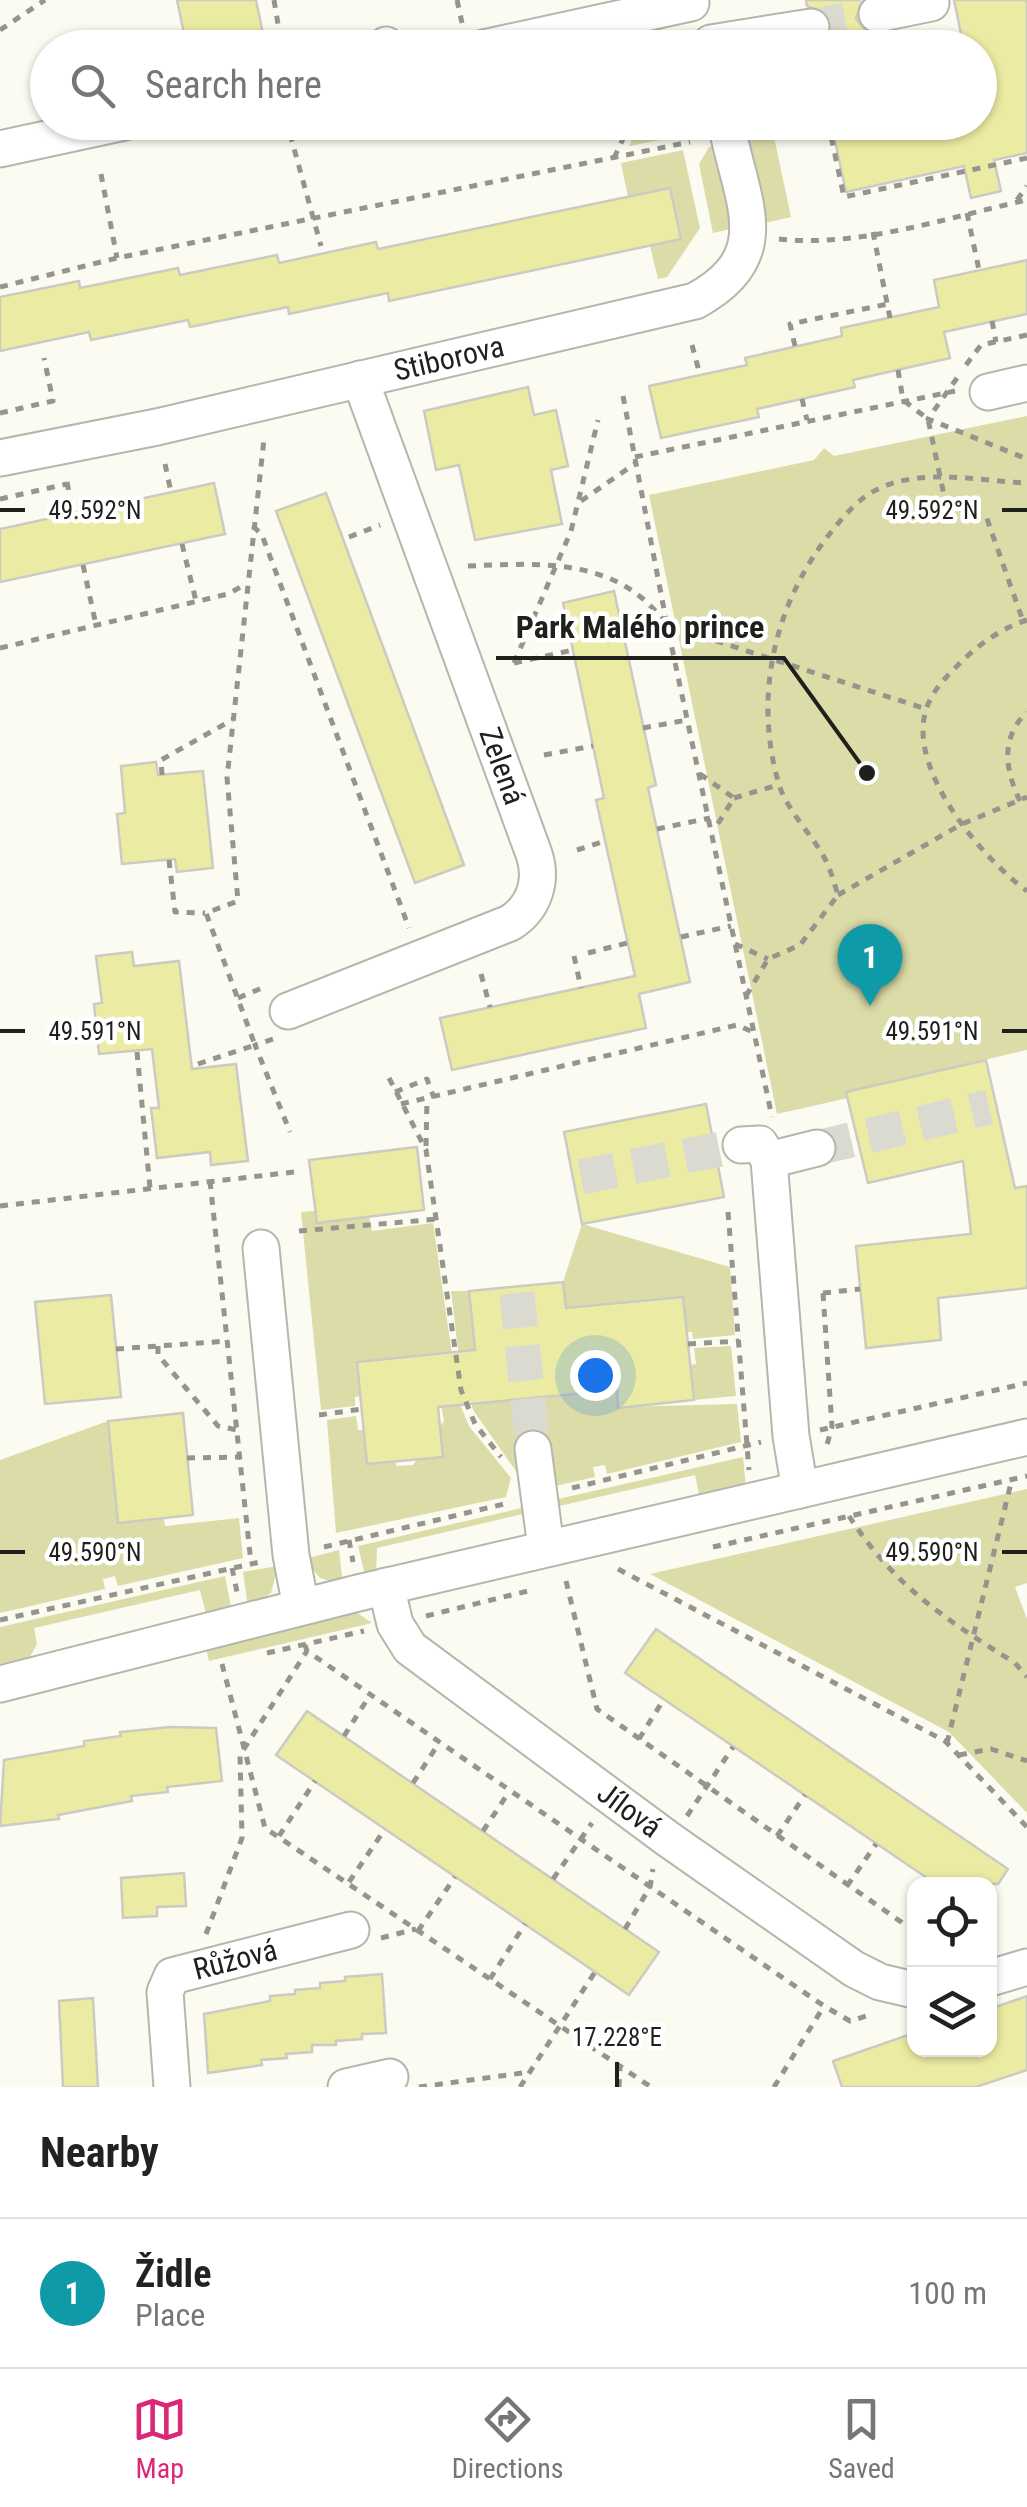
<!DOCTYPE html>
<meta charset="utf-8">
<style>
body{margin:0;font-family:"Roboto Condensed",sans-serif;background:#f6f6f6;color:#222}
.controls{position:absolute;right:30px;bottom:30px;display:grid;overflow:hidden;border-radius:20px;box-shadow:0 2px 8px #0004}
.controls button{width:90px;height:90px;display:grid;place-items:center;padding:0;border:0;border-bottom:2px solid #e0e0e0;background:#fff;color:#222;font:50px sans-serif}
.you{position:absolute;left:595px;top:1375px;width:35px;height:35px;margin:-25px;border:8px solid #fff;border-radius:50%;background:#1a73e8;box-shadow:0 0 0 15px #1a73e833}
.badge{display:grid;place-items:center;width:65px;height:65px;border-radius:50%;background:#db2777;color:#fff;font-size:32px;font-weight:700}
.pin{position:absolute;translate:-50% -82px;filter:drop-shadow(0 2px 5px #0008)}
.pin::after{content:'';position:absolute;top:52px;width:35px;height:30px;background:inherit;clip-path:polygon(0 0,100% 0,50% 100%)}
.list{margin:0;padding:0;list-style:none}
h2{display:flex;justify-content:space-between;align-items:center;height:130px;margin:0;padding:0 40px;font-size:42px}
h2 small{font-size:32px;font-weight:400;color:#767676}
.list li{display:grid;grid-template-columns:65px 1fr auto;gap:30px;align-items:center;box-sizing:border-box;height:150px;padding:0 40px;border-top:2px solid #e0e0e0}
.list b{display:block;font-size:38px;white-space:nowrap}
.list p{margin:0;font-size:32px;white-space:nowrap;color:#767676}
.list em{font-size:32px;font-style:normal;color:#767676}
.icon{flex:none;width:55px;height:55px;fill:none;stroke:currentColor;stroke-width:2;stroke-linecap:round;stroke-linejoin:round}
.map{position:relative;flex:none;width:1027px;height:2087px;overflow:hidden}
.search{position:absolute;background:#fff;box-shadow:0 2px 8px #0004;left:30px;right:30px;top:30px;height:110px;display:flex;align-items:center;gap:25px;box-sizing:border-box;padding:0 35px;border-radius:55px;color:#767676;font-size:38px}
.sheet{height:280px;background:#fff}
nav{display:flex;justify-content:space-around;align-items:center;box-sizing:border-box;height:140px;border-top:2px solid #e0e0e0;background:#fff;font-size:28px;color:#767676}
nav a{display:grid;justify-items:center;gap:5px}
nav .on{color:#db2777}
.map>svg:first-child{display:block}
.green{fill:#dcdca9}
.building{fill:#eceba3;stroke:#cbcbc2;stroke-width:2.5}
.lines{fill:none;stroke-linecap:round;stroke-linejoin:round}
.minor-tunnel{stroke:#dadad1;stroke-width:35;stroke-dasharray:35 18;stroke-linecap:butt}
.minor-casing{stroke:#b5b6ac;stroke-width:39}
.path{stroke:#95958e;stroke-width:5;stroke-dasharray:8 8;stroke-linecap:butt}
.minor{stroke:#fff;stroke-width:35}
.ticks{fill:none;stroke:#1f1f1c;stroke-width:4}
.labels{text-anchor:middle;stroke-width:9;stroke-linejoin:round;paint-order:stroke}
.street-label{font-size:30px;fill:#1f1f1c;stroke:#fff}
.ticks-label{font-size:25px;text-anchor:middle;fill:#1f1f1c;stroke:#fff;stroke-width:9;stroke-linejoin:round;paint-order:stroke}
.leader{fill:none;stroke:#1f1f1c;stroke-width:4}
.callout-dot{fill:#1f1f1c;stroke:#fff;stroke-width:4}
.callout-label{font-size:32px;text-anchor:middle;font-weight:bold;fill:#1f1f1c;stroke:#fff;stroke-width:9;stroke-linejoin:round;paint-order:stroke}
</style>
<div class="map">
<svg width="1027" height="2087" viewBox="0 0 1027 2087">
<rect width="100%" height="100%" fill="#fbfbf1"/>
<g class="green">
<polygon points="648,27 678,32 694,47 652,47"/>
<polygon points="639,122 671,123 681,136 629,146"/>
<polygon points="773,132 791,217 765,223 747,138"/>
<polygon points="719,144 735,228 713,233 699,164 709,147"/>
<polygon points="683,150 700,228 667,277 658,279 650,246 681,239 671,188 628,197 621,163"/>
<polygon points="1027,416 1027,1050 847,1092 848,1098 777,1114 649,495 814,460 824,448 834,456"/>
<polygon points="315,1211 317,1223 369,1216 372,1231 433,1223 459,1402 469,1426 511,1478 506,1497 336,1533 327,1420 356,1416 358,1430 364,1430 368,1464 395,1462 397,1466 413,1465 444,1421 432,1354 357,1362 360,1396 355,1397 355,1406 321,1410 301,1212"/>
<polygon points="582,1224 730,1267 735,1335 693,1339 692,1332 687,1332 683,1297 608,1304 618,1407 737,1404 741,1442 607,1474 605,1465 593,1467 595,1477 542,1489 538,1397 574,1394 563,1282"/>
<polygon points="451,1291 469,1291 518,1399 530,1491 473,1410 460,1366"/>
<polygon points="731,1346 736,1396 694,1400 690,1365 696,1364 694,1348"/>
<polygon points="108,1421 118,1523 164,1519 165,1526 239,1518 243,1558 118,1586 115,1576 103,1579 105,1589 0,1613 0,1460"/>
<polygon points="743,1457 746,1489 700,1499 695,1475 546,1509 545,1502"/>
<polygon points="1027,1489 1027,1583 1015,1587 1027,1619 1027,1813 949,1732 650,1574"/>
<polygon points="530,1506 532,1512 377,1548 376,1577 366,1579 358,1546"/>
<polygon points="339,1550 343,1585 320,1578 304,1559"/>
<polygon points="278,1566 271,1593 248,1607 243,1572"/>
<polygon points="225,1576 232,1612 207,1618 200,1590 34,1628 37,1644 30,1657 0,1664 0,1627"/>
<polygon points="356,1612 372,1623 209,1661 205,1645"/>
</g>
<g class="building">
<polygon points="177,0 256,0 266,48 187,48"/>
<polygon points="806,0 862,0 856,19 869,34 881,35 884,48 816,48 830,35 832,23 827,13 807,6"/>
<polygon points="954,0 1027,0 1027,153 994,160 1001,191 971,198 964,166 846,192 831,122 980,122 980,48 964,48"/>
<polygon points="670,188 681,239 389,301 388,293 289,314 288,307 190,327 188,320 91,340 89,332 0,351 0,297 79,281 80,288 178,268 180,275 277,255 279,263 376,242 378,249"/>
<polygon points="1027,260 1027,314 944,332 950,358 853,380 855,387 757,409 759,417 661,438 649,386 747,365 745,358 842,336 841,328 939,307 934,280"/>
<polygon points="528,387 534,415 556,410 568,466 551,470 562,524 475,540 459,465 436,470 424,411"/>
<polygon points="214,483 225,534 0,582 0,529"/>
<polygon points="326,493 464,865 415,883 276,511"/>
<polygon points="614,591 656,785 648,788 690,982 639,994 646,1028 452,1070 440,1018 635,976 596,800 604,798 563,603"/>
<polygon points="156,762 158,775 203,771 213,868 177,872 175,859 122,864 117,814 125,813 121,766"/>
<polygon points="132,952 134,966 179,961 192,1069 236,1064 248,1161 211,1165 210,1152 157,1158 151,1108 159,1108 152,1049 99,1054 94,1004 102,1003 96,956"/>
<polygon points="986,1060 1015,1188 1027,1186 1027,1288 938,1298 941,1340 866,1348 856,1246 971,1234 963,1161 868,1183 846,1092"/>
<polygon points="706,1104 724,1197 582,1224 564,1132"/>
<polygon points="417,1147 424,1210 317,1223 309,1160"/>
<polygon points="563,1282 566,1308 683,1297 694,1400 618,1408 617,1390 438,1407 443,1457 367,1464 357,1362 475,1350 469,1291"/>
<polygon points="111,1295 121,1397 45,1404 35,1302"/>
<polygon points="183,1413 193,1515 118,1523 108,1421"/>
<polygon points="656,1629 1008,1869 998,1884 936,1884 625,1673"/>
<polygon points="307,1711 659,1952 629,1995 276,1755"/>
<polygon points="170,1727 216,1728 222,1781 167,1787 168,1792 131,1796 132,1801 58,1815 59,1819 0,1826 4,1760 84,1746 84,1741 121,1736 120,1732"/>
<polygon points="184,1873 186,1906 157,1907 157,1916 123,1918 121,1878"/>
<polygon points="382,1974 386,2033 362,2034 362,2039 336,2041 336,2045 312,2045 312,2052 286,2054 287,2058 261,2060 262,2065 208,2073 204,2014 270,2001 270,1996 295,1994 295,1990 320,1988 320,1983 345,1981 345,1977"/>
<polygon points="1027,1996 1027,2070 976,2087 842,2087 833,2061 914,2033 914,2050 990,2050 990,2009"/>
<polygon points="93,1998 98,2087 63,2087 59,2001"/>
</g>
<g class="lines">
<g class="minor-tunnel">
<polyline points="811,27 877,14"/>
<polyline points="817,1148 989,1107"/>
<polyline points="581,1177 741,1145"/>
<polyline points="517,1293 533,1449"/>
</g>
<defs>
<g id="minor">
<polyline points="877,14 931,3"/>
<polyline points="711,43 811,27"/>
<polyline points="386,45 387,48"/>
<polyline points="483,48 691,3"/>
<polyline points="0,149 125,122"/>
<polyline points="988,392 1027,383"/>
<path id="s1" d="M 0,458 L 157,427 L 695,301 C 780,255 740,200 726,122"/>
<path d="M 288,1011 L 510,923 C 534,908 543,881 534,854 L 360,379"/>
<polyline points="741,1145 760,1144 769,1160"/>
<polyline points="261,1248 291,1555 301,1607"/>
<polyline points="533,1449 546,1548"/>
<polyline points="800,1490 791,1436 769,1160 817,1148"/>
<path id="s2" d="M 386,1586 L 395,1624 L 410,1648 L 668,1839 L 854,1969 L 880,1982 L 914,1990"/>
<polyline points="0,1684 358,1593 1027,1437"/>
<polyline points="990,1978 1027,1967"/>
<path id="s3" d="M 172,2087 L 165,1992 L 172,1976 L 351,1930"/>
<polyline points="346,2087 390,2077"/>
</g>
</defs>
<use href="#minor" class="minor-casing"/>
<g class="path">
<polyline points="274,0 282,48"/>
<polyline points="457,0 462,23"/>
<polyline points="0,30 45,0"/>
<polyline points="828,122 844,197 1027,158"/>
<polyline points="290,134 321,246"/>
<polyline points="614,158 631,122"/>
<polyline points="101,174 117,258"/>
<polyline points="1017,200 1027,186"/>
<polyline points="967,213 979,270"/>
<polyline points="873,232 890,318"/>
<path d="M 779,239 C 859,248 949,217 1027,200"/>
<polyline points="0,287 117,258 690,142"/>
<polyline points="992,321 996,342"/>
<polyline points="692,345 700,375"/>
<polyline points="795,346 790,324 888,304"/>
<polyline points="966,365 981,345 1027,335"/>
<polyline points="898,370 903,400 928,419 945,500 961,510 986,516 1023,621"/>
<polyline points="957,378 928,419 1027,459"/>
<polyline points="623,396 667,625 772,1117"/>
<polyline points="802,399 807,420"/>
<polyline points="0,413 53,401 44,358"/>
<polyline points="635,457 955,391"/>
<polyline points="165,464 171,492"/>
<polyline points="67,482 73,513"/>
<polyline points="0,499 67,484"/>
<polyline points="581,501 636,463"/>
<polyline points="253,526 262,535 409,928"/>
<polyline points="349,537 380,525"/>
<polyline points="182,544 196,601"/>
<polyline points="83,565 96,625"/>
<path d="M 468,566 C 540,563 618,557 665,623"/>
<path d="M 1027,620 C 1002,628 981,643 962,661 C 948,675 932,690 926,710 C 907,770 982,858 1027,891"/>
<polyline points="623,634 667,625 926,709"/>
<polyline points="0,648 228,594 246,584"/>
<polyline points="514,663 571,531 598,420"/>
<polyline points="514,663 573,650"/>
<polyline points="643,728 687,720"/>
<polyline points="544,755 593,746"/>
<polyline points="700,774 734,798 714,830"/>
<polyline points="162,775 161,760 232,720"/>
<polyline points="734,798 778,785"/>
<path d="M 1020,801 C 1005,770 1000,738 1027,712"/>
<polyline points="657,829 710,818"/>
<polyline points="577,850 605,841"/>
<polyline points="169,860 175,912 205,913"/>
<polyline points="838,895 962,824 1027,797"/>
<polyline points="681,937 731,926"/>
<polyline points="735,944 768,959"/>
<polyline points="588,953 627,943"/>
<polyline points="574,956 581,988"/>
<polyline points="481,974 490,1007"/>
<path d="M 746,996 L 768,959 L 800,945 L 838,895 C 834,883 831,870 825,859 C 812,834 785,809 778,781 C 753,693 776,600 832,531 C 844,516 859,498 876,490 C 921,467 980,481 1027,483"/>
<polyline points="238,998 262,988"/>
<polyline points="273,1039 255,1045 290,1132"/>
<polyline points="137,1052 150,1188"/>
<polyline points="198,1064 255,1045 206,913 238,901 227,778 264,439"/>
<polyline points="389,1078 426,1150 461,1390 475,1424 501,1457"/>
<polyline points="395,1092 427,1079 434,1098"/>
<polyline points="401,1104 737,1025 753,1032"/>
<polyline points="426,1146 427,1099"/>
<polyline points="210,1181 251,1563"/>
<polyline points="0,1206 294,1172"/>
<polyline points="728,1212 749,1470"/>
<polyline points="299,1231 438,1219"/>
<polyline points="823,1293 832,1427 826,1448"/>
<polyline points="823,1293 860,1289"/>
<polyline points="688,1344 739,1341"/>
<polyline points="158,1346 158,1355 218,1426 237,1430"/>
<polyline points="116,1349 228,1341"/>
<polyline points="319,1415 362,1409"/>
<polyline points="820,1430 1027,1383"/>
<polyline points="187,1458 240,1457"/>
<polyline points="572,1488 761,1442"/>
<path d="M 849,1516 C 895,1587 945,1619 1015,1663 L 1027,1677"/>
<polyline points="349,1540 353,1562"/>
<polyline points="324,1547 508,1503"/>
<polyline points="713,1547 1027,1476"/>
<polyline points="232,1568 237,1592"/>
<polyline points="618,1569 945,1741 1027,1827"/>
<polyline points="566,1581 597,1709 914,1931"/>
<polyline points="426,1616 532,1590"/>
<polyline points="0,1620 260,1562"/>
<polyline points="305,1645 307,1651 824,2006 850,2021 873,2014"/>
<polyline points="267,1653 364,1631"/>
<polyline points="222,1664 265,1828 651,2087"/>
<polyline points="344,1736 370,1695"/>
<polyline points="639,1739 664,1699"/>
<polyline points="947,1743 1012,1479"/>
<polyline points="959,1755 991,1749 1027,1761"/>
<polyline points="413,1783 439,1743"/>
<polyline points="687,1816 733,1747"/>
<polyline points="483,1831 509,1792"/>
<polyline points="279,1836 315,1781"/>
<polyline points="777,1836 805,1795"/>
<polyline points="553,1879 592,1823"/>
<polyline points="349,1882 385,1829"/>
<polyline points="847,1886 876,1844"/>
<polyline points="625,1929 650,1887 653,1869"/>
<polyline points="418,1931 455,1877"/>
<polyline points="206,1934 242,1838 240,1755 307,1651"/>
<polyline points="381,1938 416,1929"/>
<polyline points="490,1979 525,1924"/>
<polyline points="419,2087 530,2072"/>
<polyline points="520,2087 595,1972"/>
<polyline points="619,2087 620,2066"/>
<polyline points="774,2087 824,2006"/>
</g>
<use href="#minor" class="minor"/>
</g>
<path class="ticks" d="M 0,510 L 25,510M 1002,510 L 1027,510M 0,1031 L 25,1031M 1002,1031 L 1027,1031M 0,1552 L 25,1552M 1002,1552 L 1027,1552M 617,2062 L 617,2087"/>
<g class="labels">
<g class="street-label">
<text dy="10" stroke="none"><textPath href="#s1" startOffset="460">Stiborova</textPath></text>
<text transform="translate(502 766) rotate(70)" y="10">Zelená</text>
<text dy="10" stroke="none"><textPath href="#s2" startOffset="340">Jílová</textPath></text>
<text dy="10" stroke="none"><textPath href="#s3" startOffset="178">Růžová</textPath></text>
</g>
</g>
<g class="ticks-label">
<text x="95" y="519">49.592°N</text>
<text x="932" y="519">49.592°N</text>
<text x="95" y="1040">49.591°N</text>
<text x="932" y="1040">49.591°N</text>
<text x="95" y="1561">49.590°N</text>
<text x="932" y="1561">49.590°N</text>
<text x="617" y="2046">17.228°E</text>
</g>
<path class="leader" d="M867 773L784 658H496"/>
<circle class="callout-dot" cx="867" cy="773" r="10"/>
<g class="callout-label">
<text x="640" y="638">Park Malého prince</text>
</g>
</svg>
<div class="controls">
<button><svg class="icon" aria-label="locate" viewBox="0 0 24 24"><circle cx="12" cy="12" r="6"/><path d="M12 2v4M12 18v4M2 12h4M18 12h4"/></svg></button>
<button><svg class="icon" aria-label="layers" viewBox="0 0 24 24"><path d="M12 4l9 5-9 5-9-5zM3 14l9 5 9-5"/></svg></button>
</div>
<div class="you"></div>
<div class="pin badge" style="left:870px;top:1006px;background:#0f9aa8">1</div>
<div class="search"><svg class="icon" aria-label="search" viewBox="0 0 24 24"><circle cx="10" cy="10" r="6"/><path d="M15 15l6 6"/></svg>Search here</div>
</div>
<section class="sheet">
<h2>Nearby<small></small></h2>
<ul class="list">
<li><span class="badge" style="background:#0f9aa8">1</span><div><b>Židle</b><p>Place</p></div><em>100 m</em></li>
</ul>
</section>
<nav>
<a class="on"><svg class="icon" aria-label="map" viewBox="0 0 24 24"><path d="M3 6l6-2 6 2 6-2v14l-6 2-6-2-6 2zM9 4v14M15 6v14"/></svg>Map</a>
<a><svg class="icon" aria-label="directions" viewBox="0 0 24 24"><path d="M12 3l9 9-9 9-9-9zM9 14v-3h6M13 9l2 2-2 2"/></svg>Directions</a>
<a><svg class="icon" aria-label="saved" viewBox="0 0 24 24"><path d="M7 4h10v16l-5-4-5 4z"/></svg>Saved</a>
</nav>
